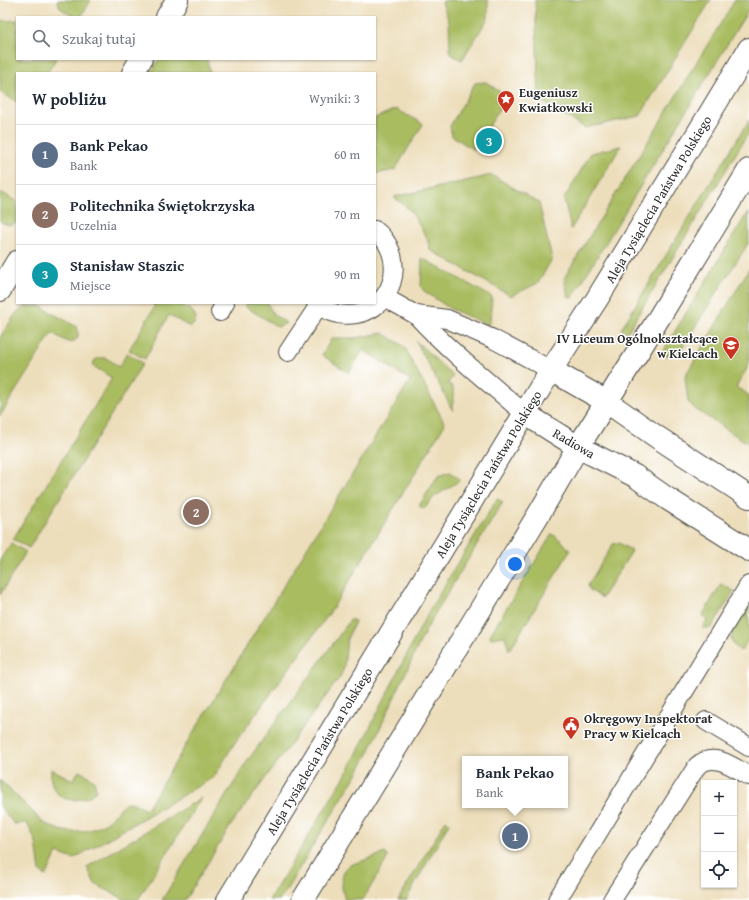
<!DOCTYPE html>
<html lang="pl">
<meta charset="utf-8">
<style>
body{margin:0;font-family:"Gentium Book Plus",serif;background:#f6f6f7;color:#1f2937}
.controls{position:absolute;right:12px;bottom:12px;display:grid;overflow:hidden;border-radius:0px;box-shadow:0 1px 3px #0004}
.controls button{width:36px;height:36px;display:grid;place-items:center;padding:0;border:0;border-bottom:1px solid #e0e1e3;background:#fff;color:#1f2937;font:20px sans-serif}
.you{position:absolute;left:515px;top:564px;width:14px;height:14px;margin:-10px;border:3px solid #fff;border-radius:50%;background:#1a73e8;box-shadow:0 0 0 6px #1a73e833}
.badge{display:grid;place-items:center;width:26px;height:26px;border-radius:50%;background:#c8321e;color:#fff;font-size:13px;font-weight:700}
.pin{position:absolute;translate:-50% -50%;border:2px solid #fff;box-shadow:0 1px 4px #0006}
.popup{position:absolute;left:462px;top:756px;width:106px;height:52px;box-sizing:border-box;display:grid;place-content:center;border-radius:0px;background:#fff;filter:drop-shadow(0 1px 3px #0005);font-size:13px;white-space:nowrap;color:#747a83}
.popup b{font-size:15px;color:#1f2937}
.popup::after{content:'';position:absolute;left:50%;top:100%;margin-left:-8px;border:8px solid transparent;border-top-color:#fff}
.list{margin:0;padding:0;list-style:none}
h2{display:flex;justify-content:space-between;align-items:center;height:52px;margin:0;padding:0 16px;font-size:17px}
h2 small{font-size:13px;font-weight:400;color:#747a83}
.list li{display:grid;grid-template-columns:26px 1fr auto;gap:12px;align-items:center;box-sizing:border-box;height:60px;padding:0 16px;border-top:1px solid #e0e1e3}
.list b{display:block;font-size:15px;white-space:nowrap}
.list p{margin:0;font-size:13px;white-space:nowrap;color:#747a83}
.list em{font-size:13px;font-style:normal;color:#747a83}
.icon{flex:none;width:22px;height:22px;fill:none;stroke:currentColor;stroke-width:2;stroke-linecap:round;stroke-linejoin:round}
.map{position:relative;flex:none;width:749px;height:900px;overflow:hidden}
.search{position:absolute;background:#fff;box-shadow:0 1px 3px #0004;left:16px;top:16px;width:360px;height:44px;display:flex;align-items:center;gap:10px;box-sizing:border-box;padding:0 14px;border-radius:0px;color:#747a83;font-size:15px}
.panel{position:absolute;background:#fff;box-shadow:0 1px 3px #0004;left:16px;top:72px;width:360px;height:232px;border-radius:0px}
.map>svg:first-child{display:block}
.green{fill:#a9bc60;stroke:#6a7446}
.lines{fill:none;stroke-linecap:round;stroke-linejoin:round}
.service-casing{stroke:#484641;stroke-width:20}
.pedestrian-casing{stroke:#484641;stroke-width:24}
.minor-casing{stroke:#484641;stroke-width:24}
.tertiary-casing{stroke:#484641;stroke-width:24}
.service{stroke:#fff;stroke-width:18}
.pedestrian{stroke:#fff;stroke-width:22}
.minor{stroke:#fff;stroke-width:22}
.tertiary{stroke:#fff;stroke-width:22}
.labels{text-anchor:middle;stroke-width:3;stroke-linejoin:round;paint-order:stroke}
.poi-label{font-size:13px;font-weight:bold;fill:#2b2b2b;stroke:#fff;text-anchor:start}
.street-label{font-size:13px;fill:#2b2b2b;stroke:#fff}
</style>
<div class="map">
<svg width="749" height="900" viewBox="0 0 749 900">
<rect width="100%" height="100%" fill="#fff"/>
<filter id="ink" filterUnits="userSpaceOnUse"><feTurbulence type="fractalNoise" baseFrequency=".025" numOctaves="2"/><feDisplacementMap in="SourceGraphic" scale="8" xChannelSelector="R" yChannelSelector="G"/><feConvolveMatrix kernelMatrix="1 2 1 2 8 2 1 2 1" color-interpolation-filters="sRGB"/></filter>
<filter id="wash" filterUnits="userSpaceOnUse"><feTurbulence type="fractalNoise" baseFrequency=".012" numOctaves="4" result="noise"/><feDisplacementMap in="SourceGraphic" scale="16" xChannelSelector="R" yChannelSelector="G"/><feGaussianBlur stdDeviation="0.9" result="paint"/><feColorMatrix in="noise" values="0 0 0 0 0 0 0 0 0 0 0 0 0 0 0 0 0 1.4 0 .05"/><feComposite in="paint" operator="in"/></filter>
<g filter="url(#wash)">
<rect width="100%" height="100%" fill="#eddebb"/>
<g class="green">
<polygon points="57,0 91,0 81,17 75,17 60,8"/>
<polygon points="447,0 488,0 488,18 462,60 450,54 449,22 442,2"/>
<polygon points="535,0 711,0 640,116 585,128 539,99"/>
<polygon points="735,0 749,0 749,9 572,298 568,296 564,278"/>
<polygon points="17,20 17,59 56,59 47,73 17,73 17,102 0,92 0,21"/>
<polygon points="159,59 207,59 210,73 151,73"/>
<polygon points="486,82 507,97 474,150 452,136 450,126 475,83"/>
<polygon points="396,109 423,124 395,170 375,174 375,118"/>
<polygon points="749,120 749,132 627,333 621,329"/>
<polygon points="621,146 571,229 564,199 591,153"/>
<polygon points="492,175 539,203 552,259 538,283 511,296 430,250 427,238 410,210 394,197"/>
<path d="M 1,192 L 17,202 L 17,222 C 11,227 6,225 0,221 L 0,194 Z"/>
<polygon points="749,212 749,242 678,354 664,356 661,354 743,220"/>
<polygon points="422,258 492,297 490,321 488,325 449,308 424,291 421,287"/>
<polygon points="749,269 749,365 736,387 749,395 749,444 695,409 688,402 685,376"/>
<polygon points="150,303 179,303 193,312 196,317 194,324 191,326 188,326 169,315 145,359 129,350 155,306"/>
<polygon points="246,303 267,303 274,315 287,323 278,327 246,307"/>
<polygon points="27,306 40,306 77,327 78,331 78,338 71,343 66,341 52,333 0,416 0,337 17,312"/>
<path d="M 383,333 L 401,344 L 405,348 L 445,424 L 331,611 L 234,744 L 214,777 L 73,859 L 57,853 L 46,876 L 40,872 L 36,842 L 27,823 L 14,824 L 0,806 L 0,780 C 10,790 21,800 31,810 C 35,814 39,820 44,823 C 64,835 86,835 105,823 C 114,817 119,807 128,802 L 134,803 L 146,810 L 410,380 L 363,350 L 349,373 L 322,355 L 332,338 L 355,338 Z"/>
<polygon points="416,341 453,376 448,383 453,387 453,411"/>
<path d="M 127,353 L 143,363 L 29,548 L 13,539 L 112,378 L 93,366 L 94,361 C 103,353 111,361 119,367 Z"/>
<polygon points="450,472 460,479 459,481 434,497 424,509 419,506 438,476"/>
<polygon points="497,499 503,502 433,617 420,642 368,754 358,772 280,900 269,900 349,769 427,614"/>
<polygon points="552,534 562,541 570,551 509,651 505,636 492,638 490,637 490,635"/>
<polygon points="11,543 26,552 0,595 0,560"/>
<polygon points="619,543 632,551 602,598 590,590 588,585 613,544"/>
<polygon points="721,584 734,591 712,627 709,628 702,628 708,619 702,616"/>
<path d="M 749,607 L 749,638 L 741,651 C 736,648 732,644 731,638 C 731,631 745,614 749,607 Z"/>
<polygon points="351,619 355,622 347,639 344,668 340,677 231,825 185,900 162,900 248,760"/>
<path d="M 51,769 L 73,780 L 79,771 C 90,777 96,777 96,791 C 83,803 61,804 53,787 C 50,781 51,775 51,769 Z"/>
<polygon points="201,798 138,900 126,900 95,884 87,867"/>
<polygon points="446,820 449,823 406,900 398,900"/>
<path d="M 385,853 L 388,856 L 387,859 L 363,900 L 345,900 C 341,888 339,873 350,865 Z"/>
</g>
</g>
<g filter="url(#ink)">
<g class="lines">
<defs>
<g id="service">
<polyline points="384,297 416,315 447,319 493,339 551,370"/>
<path d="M 316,303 C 322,309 330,312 338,314 C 350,316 364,314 374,307 C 391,295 398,272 391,252 C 388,244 383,236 375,230"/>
<polyline points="220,312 225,303"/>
<path d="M 416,315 C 449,351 487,381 524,413"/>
<polyline points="288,352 319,305"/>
<polyline points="706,721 749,747"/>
<polyline points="557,900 749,585"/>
<path d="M 612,900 L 697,766 C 714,751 733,767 749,776"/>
</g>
<g id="pedestrian">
<polyline points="167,17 177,0"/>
<polyline points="133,73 141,59"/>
<polyline points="0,290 17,262"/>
</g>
<g id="minor">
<polyline points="551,370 607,402 657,437 749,497"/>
<polyline points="524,413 578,447 635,476 668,499 749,550"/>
</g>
<g id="tertiary">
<polyline points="228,900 485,479 551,370 597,299 749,49"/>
<polyline points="303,900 540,512 578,447 638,352 749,170"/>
</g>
</defs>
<use href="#service" class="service-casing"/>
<use href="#pedestrian" class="pedestrian-casing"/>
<use href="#minor" class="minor-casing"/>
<use href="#tertiary" class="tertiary-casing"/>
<use href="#service" class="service"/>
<use href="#pedestrian" class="pedestrian"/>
<use href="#minor" class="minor"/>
<use href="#tertiary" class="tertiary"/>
</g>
</g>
<defs>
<symbol id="sight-pin" viewBox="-11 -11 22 30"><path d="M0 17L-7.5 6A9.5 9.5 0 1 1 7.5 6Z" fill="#c8321e" stroke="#fff"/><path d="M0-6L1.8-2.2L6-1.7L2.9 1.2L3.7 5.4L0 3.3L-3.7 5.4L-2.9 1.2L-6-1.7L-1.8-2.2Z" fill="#fff"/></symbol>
<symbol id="school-pin" viewBox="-11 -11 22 30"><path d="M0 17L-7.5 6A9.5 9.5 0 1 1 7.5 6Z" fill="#c8321e" stroke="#fff"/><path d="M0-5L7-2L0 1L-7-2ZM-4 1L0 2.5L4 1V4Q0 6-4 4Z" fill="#fff"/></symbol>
<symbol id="civic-pin" viewBox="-11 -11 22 30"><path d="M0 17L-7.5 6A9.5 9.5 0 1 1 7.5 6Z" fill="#c8321e" stroke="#fff"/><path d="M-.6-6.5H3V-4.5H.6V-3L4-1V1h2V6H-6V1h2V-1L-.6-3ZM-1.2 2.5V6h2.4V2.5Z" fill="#fff"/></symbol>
</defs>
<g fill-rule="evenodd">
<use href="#sight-pin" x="496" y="89" width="20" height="27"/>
<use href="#school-pin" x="721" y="335" width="20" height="27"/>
<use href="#civic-pin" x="561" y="715" width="20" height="27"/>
</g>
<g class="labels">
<g class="poi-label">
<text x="519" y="97">Eugeniusz<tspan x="519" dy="15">Kwiatkowski</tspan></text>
<text x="718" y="343" text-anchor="end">IV Liceum Ogólnokształcące<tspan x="718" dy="15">w Kielcach</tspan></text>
<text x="584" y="723">Okręgowy Inspektorat<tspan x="584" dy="15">Pracy w Kielcach</tspan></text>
</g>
<g class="street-label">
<text transform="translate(658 199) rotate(-59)" y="5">Aleja Tysiąclecia Państwa Polskiego</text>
<text transform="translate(574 443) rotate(30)" y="5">Radiowa</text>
<text transform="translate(488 474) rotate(-59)" y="5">Aleja Tysiąclecia Państwa Polskiego</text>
<text transform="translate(319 751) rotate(-59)" y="5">Aleja Tysiąclecia Państwa Polskiego</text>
</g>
</g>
</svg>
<div class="controls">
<button>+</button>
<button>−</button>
<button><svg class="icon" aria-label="locate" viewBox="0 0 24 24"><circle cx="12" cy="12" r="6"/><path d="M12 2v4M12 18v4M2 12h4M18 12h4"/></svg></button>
</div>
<div class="you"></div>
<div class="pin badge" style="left:515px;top:836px;background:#5c6f8a">1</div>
<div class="popup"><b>Bank Pekao</b>Bank</div>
<div class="pin badge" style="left:196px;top:512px;background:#8d6e63">2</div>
<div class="pin badge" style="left:489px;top:141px;background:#0f9aa8">3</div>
<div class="search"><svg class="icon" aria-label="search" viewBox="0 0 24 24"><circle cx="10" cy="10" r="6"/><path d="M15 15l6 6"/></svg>Szukaj tutaj</div>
<section class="panel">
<h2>W pobliżu<small>Wyniki: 3</small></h2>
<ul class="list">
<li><span class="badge" style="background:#5c6f8a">1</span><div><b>Bank Pekao</b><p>Bank</p></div><em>60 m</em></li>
<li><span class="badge" style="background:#8d6e63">2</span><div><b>Politechnika Świętokrzyska</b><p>Uczelnia</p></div><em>70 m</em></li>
<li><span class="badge" style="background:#0f9aa8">3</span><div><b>Stanisław Staszic</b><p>Miejsce</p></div><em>90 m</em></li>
</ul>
</section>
</div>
